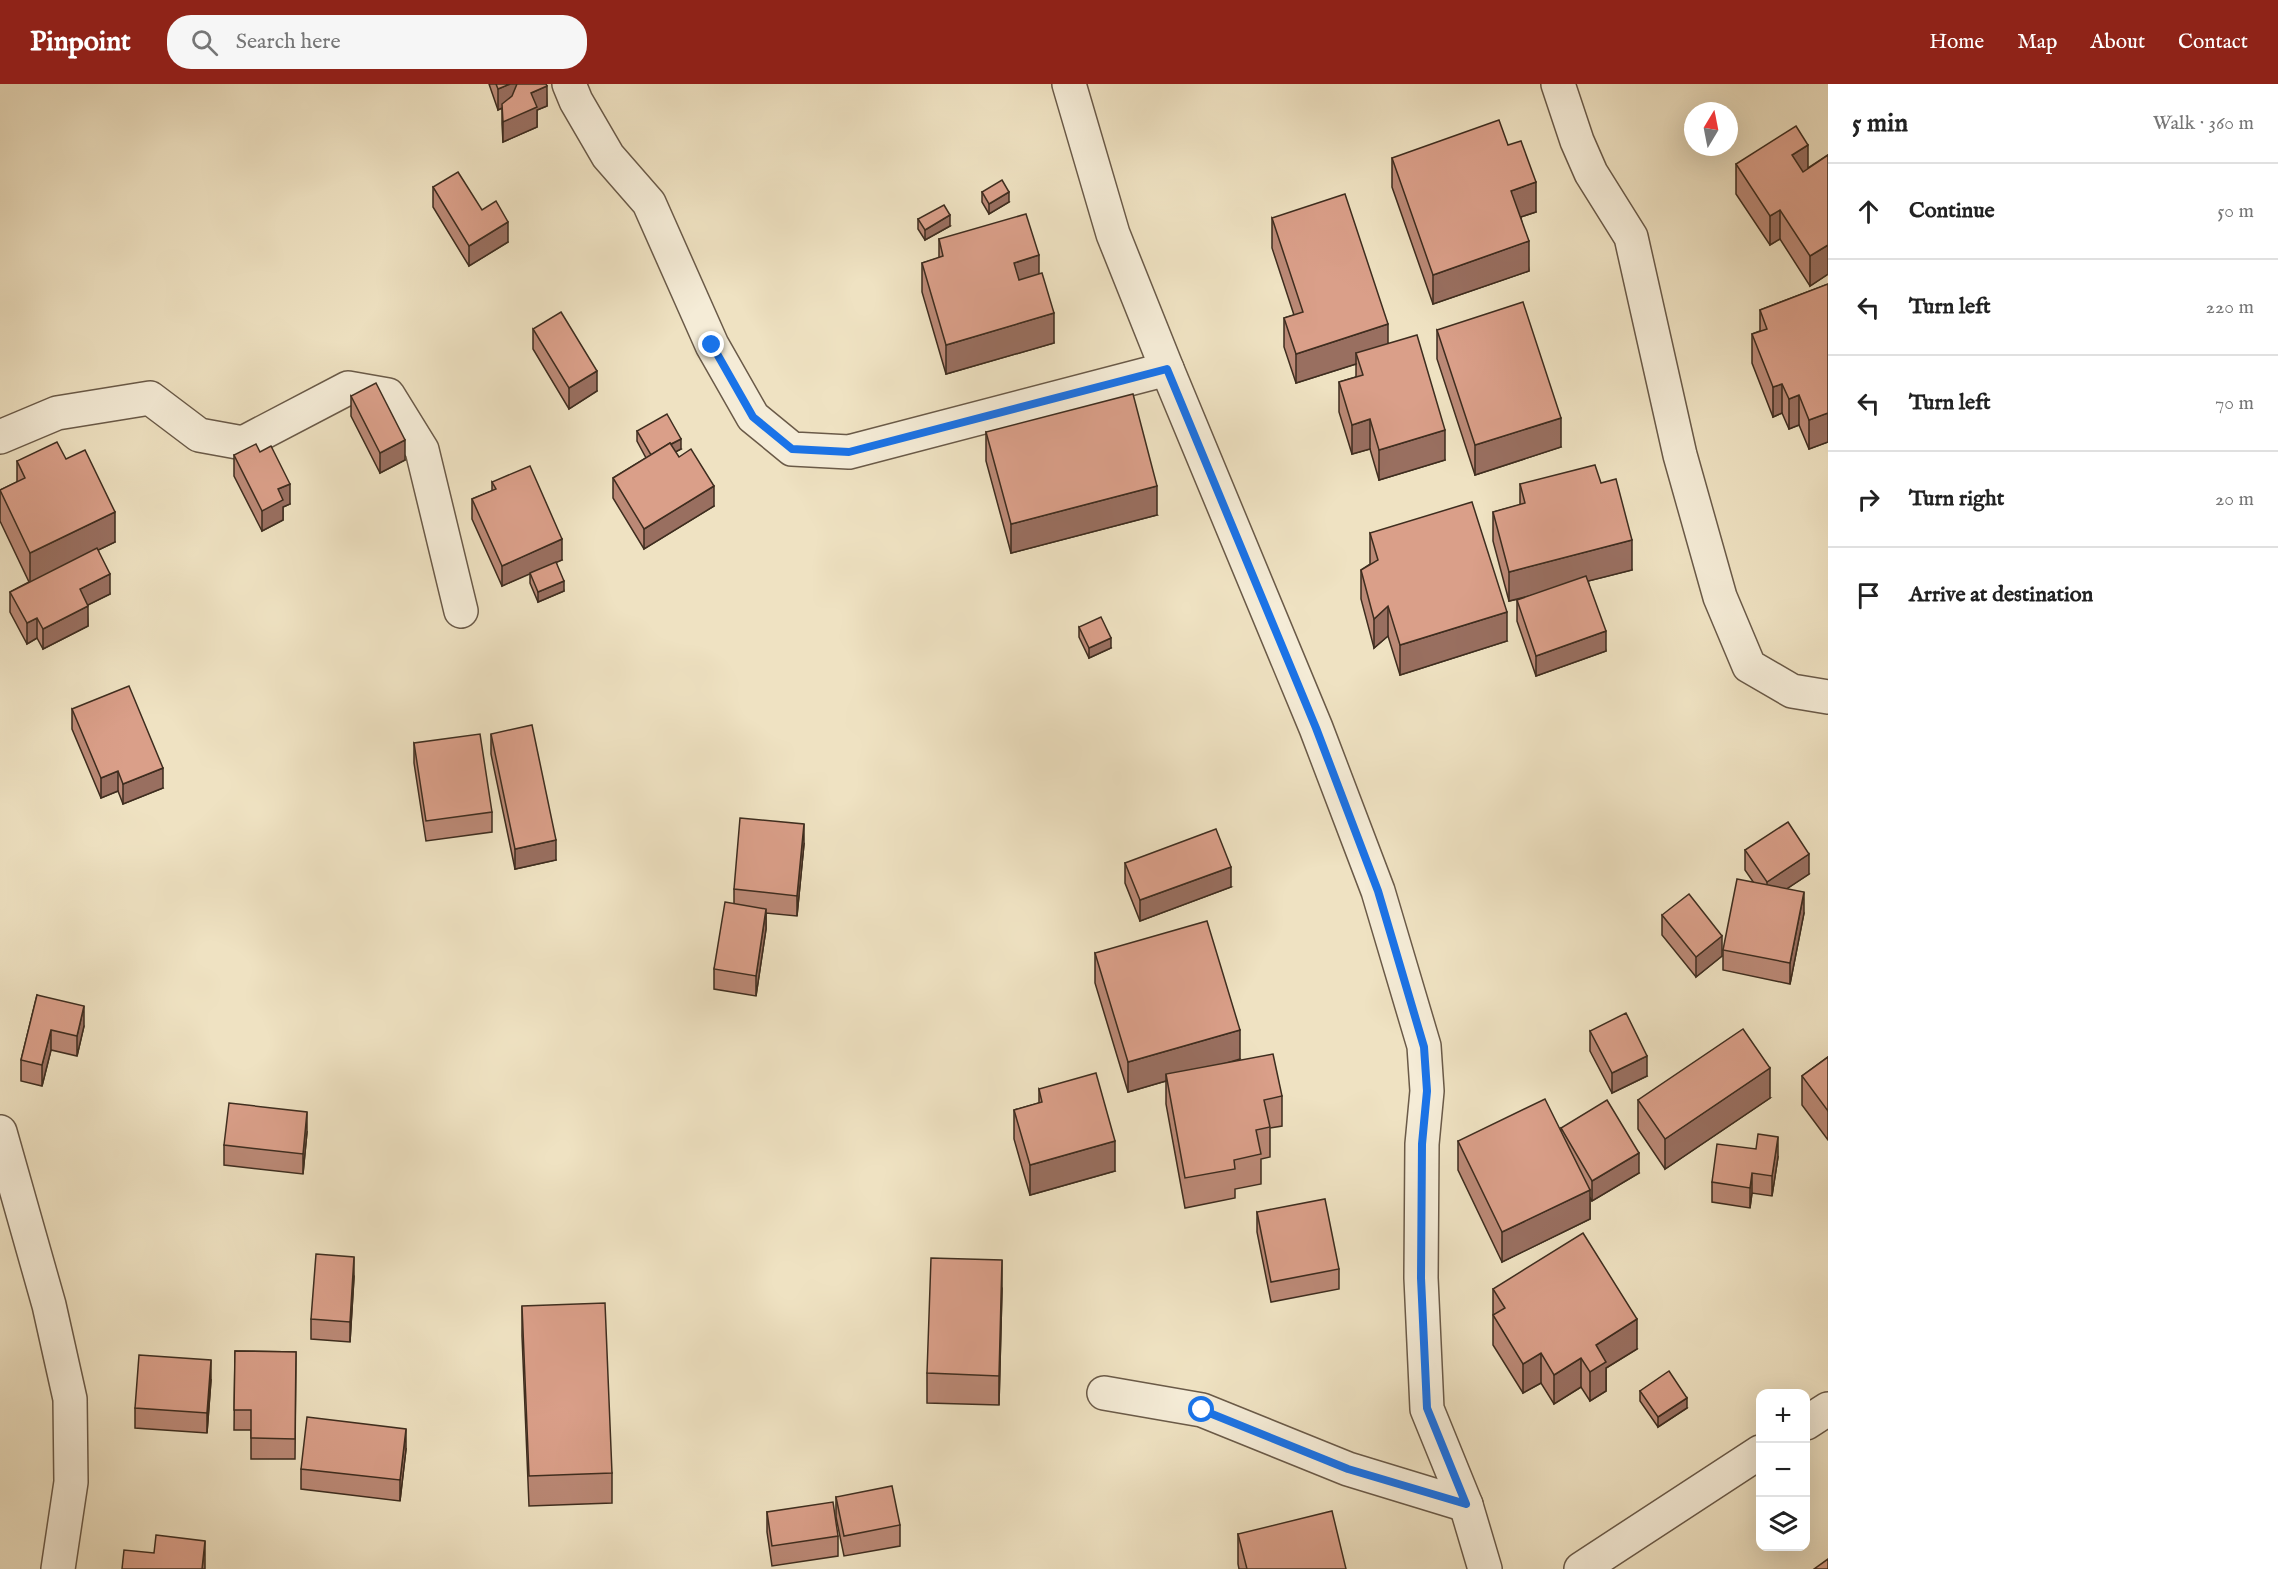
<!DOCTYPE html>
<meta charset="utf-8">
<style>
body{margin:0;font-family:"IM FELL English",serif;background:#f6f6f6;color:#222}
.controls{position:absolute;right:18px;bottom:18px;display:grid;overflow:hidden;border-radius:12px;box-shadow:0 6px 24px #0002}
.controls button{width:54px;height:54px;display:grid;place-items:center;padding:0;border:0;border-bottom:2px solid #e0e0e0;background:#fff;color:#222;font:30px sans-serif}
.compass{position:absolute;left:1684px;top:18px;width:54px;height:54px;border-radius:50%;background:#fff;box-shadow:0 6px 24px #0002;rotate:10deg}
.stop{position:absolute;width:18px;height:18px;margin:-14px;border:4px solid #1a73e8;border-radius:50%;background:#fff}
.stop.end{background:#1a73e8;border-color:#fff;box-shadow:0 2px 6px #0008}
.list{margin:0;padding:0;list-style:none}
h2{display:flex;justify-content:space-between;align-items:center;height:78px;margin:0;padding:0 24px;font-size:26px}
h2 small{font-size:20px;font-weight:400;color:#767676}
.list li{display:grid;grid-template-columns:39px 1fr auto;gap:18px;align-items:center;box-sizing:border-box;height:96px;padding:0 24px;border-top:2px solid #e0e0e0}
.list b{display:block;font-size:22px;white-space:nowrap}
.list em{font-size:20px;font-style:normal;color:#767676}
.icon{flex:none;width:33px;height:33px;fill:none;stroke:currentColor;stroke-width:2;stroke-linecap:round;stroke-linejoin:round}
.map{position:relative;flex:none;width:1828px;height:1485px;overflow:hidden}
header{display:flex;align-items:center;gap:36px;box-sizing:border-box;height:84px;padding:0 30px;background:#8f2418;color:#fff}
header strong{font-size:28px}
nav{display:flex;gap:33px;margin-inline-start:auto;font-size:21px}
.search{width:420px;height:54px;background:#f6f6f6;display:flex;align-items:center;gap:15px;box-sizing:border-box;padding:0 21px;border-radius:24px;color:#767676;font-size:22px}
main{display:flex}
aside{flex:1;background:#fff}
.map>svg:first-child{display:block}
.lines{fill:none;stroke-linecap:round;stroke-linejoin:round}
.street-casing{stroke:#6a5a48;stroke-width:36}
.street{stroke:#f5ecd7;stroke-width:33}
.wall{fill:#bb8976;stroke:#3e2d1f;stroke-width:1.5}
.shaded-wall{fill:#996f60;stroke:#3e2d1f;stroke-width:1.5}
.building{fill:#da9f89;stroke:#3e2d1f;stroke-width:1.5}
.route{stroke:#1a73e8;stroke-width:8}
</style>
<header>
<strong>Pinpoint</strong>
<div class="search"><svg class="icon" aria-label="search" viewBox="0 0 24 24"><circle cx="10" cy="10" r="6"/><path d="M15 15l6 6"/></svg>Search here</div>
<nav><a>Home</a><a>Map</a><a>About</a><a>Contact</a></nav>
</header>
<main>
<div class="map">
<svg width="1828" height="1485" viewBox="0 0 1828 1485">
<rect width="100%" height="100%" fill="#efe2c2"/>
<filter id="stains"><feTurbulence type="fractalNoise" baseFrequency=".00333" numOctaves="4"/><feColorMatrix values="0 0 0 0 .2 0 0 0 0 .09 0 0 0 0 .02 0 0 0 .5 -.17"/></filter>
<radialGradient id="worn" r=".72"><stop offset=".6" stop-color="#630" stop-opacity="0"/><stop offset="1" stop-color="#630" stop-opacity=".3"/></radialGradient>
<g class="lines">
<defs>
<g id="street">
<polyline points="569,0 576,17 608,72 649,119 712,261 753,333 792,365 849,368 1167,285"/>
<polyline points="1069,0 1113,150 1167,285 1316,644 1378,807 1424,962 1427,1007 1422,1060 1421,1194 1427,1325 1466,1421 1485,1485"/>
<polyline points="1558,0 1577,57 1591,89 1631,153 1680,371 1720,513 1749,582 1792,607 1828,613"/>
<polyline points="0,353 57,329 150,314 199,351 243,359 348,304 388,311 422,366 461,527"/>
<polyline points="0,1048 49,1221 70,1315 71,1398 58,1485"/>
<polyline points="1104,1309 1202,1326 1348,1385 1466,1421"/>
<polyline points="1806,1339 1828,1325"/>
<polyline points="1581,1485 1760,1368"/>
</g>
</defs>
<use href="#street" class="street-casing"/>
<use href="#street" class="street"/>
</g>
<g class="wall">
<polygon points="489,0 546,0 547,22 537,26 537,43 503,58 502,40 502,24 498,26"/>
<polygon points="1508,61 1536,128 1521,133 1529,187 1433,220 1392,103 1392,74"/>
<polygon points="1828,71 1828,190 1810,202 1780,155 1770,161 1736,110 1736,80 1808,84"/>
<polygon points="433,103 482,126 508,158 469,182 433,123"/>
<polygon points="982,108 1009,118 989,130 982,118"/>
<polygon points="1272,134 1388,259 1445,376 1379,396 1370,365 1352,370 1339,328 1339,298 1356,293 1356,280 1296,299 1284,263 1284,234 1294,231 1272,164"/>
<polygon points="918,135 950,142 925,156 918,145"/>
<polygon points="939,155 1039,190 1054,259 946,290 922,208 922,179 939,174"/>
<polygon points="1828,200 1828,358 1809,365 1799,341 1789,345 1782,329 1773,333 1752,279 1752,250 1760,247 1760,226"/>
<polygon points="533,245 597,307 569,325 533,265"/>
<polygon points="1437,246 1561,363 1475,391 1437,275"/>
<polygon points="351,312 405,376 380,389 351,332"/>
<polygon points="637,347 681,365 675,368 714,422 644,465 613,414 613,394 646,374 637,357"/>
<polygon points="986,348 1157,431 1011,469 986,377"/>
<polygon points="260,368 290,420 283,423 283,436 262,447 234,392 234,371"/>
<polygon points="66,375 115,458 98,466 110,510 87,521 88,542 43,565 37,554 27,560 10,528 10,508 29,498 0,437 0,406 17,398 17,377"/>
<polygon points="492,398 562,476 556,478 564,507 538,518 530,499 530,489 502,502 472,435 472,415 492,407"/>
<polygon points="1601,399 1632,486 1588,497 1606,567 1536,592 1517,537 1517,516 1527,513 1509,517 1493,457 1493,428 1520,421 1520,400"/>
<polygon points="1370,449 1507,557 1400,591 1388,552 1374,564 1361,515 1361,486 1370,480"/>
<polygon points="1079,543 1111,564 1089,574 1079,553"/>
<polygon points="72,625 163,704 123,720 118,707 101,714 72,645"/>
<polygon points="491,650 556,776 515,785 491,670"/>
<polygon points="414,659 492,728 492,748 426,757 414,679"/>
<polygon points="804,760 797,832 766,829 766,845 756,912 714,905 714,885 734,819 734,805"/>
<polygon points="1745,766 1809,790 1786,805 1804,829 1790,900 1723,886 1723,866 1754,799 1745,786"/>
<polygon points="1125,779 1231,803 1140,837 1125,799"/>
<polygon points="1662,831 1722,872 1696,893 1662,851"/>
<polygon points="1095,869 1240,975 1229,978 1282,1012 1282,1042 1270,1044 1270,1073 1261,1075 1261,1100 1235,1105 1235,1114 1185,1124 1166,1020 1166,997 1128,1008 1095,899"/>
<polygon points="37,911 84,942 77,972 51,966 42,1002 21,997 21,976"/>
<polygon points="1590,947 1647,992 1612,1009 1590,967"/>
<polygon points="1828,973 1828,1056 1802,1021 1802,992"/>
<polygon points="1039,1005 1115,1087 1030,1111 1014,1055 1014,1026 1039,1019"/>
<polygon points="1770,1014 1665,1085 1638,1045 1638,1016"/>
<polygon points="1561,1044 1639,1089 1592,1117 1590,1113 1590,1135 1502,1178 1458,1086 1458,1057 1561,1046"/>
<polygon points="307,1048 303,1090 224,1081 224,1061"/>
<polygon points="1778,1073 1772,1112 1752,1109 1750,1124 1712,1118 1712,1098"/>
<polygon points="1257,1128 1339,1185 1339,1205 1271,1218 1257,1148"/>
<polygon points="354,1193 350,1258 311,1255 311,1235"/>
<polygon points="1002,1205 999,1321 927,1319 927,1289"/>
<polygon points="1493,1205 1637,1265 1606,1284 1606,1307 1590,1317 1581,1303 1554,1320 1541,1299 1523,1309 1493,1261"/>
<polygon points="522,1222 612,1389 612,1419 529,1422 522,1252"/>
<polygon points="235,1267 296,1268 295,1375 251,1375 251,1346 234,1346"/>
<polygon points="211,1296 207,1349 135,1344 135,1324"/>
<polygon points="1640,1307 1687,1324 1658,1343 1640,1317"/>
<polygon points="406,1365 400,1417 301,1405 301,1385"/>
<polygon points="836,1413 900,1441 900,1462 844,1472 836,1433"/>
<polygon points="767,1428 838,1452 838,1472 772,1482 767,1448"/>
<polygon points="1238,1450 1346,1485 1239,1485 1238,1480"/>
</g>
<g class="shaded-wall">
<polygon points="510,0 518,0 518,16 498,26 498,5"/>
<polygon points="547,2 547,22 537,26 537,43 503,58 503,38 531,9"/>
<polygon points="1808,61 1808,91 1792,101 1792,71"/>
<polygon points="1536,98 1536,128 1511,136 1511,107"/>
<polygon points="1009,108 1009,118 989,130 989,120"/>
<polygon points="1780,126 1780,155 1770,161 1770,132"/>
<polygon points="950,131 950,142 925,156 925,146"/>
<polygon points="508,138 508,158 469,182 469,162"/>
<polygon points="1529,157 1529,187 1433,220 1433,191"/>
<polygon points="1828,161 1828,190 1810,202 1810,172"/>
<polygon points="1039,171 1039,201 1014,208 1014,179"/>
<polygon points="1054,229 1054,259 946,290 946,261"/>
<polygon points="1388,240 1388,269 1356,269 1356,280 1296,299 1296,270"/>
<polygon points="597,287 597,307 569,325 569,304"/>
<polygon points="1782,300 1782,329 1773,333 1773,303"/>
<polygon points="1799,311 1799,341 1789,345 1789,315"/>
<polygon points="1828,329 1828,358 1809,365 1809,336"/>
<polygon points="1561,334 1561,363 1475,391 1475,361"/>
<polygon points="1370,335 1370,365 1352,370 1352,341"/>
<polygon points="1445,346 1445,376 1379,396 1379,366"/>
<polygon points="681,355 681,365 651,381 651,371"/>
<polygon points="405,356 405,376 380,389 380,369"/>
<polygon points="290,400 290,420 283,423 283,436 262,447 262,427 278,405"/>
<polygon points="714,402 714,422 644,465 644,445"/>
<polygon points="1157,402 1157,431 1011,469 1011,440"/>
<polygon points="115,428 115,458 30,499 30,469"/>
<polygon points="562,455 562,476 502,502 502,482"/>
<polygon points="1632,456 1632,486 1509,517 1509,488"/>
<polygon points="110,490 110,510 80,525 80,505"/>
<polygon points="564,497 564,507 538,518 538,508"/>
<polygon points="88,522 88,542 43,565 43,545"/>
<polygon points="1388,522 1388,552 1374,564 1374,535"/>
<polygon points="1507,528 1507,557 1400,591 1400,561"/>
<polygon points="37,534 37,554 27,560 27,539"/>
<polygon points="1606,547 1606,567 1536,592 1536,572"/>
<polygon points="1111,554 1111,564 1089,574 1089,564"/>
<polygon points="163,684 163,704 123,720 123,700"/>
<polygon points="118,687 118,707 101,714 101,694"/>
<polygon points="804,740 804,760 797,832 797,812"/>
<polygon points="556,756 556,776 515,785 515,765"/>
<polygon points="1809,770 1809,790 1767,818 1767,798"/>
<polygon points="1231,783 1231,803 1140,837 1140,816"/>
<polygon points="1804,808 1804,829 1790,900 1790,879"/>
<polygon points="766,825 766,845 756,912 756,892"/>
<polygon points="1722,852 1722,872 1696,893 1696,873"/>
<polygon points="84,922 84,942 77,972 77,952"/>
<polygon points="51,946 51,966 42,1002 42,981"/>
<polygon points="1240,946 1240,975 1167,997 1166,990 1166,997 1128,1008 1128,978"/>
<polygon points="1647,972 1647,992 1612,1009 1612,989"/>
<polygon points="1770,984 1770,1014 1665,1085 1665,1055"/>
<polygon points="307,1028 307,1048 303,1090 303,1070"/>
<polygon points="1778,1053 1778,1073 1772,1112 1772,1092"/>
<polygon points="1115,1057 1115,1087 1030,1111 1030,1081"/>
<polygon points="1639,1069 1639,1089 1592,1117 1592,1097"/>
<polygon points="1752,1089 1752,1109 1750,1124 1750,1104"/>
<polygon points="1590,1106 1590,1135 1502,1178 1502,1148"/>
<polygon points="354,1173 354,1193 350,1258 350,1238"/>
<polygon points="1002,1176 1002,1205 999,1321 999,1292"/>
<polygon points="1637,1235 1637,1265 1606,1284 1606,1307 1590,1317 1590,1288 1596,1261"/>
<polygon points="1541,1269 1541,1299 1523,1309 1523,1280"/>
<polygon points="1581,1274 1581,1303 1554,1320 1554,1291"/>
<polygon points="211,1276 211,1296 207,1349 207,1329"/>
<polygon points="1687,1314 1687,1324 1658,1343 1658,1333"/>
<polygon points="406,1345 406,1365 400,1417 400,1396"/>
<polygon points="205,1457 205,1485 202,1485"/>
</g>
<g class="building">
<polygon points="496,0 510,0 498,5"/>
<polygon points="517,0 546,0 547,2 531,9 537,23 503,38 502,20 512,12"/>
<polygon points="1499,36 1508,61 1521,57 1536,98 1511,107 1529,157 1433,191 1392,74"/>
<polygon points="1796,42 1808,61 1792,71 1803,88 1828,71 1828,161 1810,172 1780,126 1770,132 1736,80"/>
<polygon points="458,88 482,126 496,117 508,138 469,162 433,103"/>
<polygon points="1002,96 1009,108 989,120 982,108"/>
<polygon points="1345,110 1388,240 1296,270 1284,234 1303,228 1272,134"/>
<polygon points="944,121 950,131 925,146 918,135"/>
<polygon points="1026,130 1039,171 1014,179 1019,196 1042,189 1054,229 946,261 922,179 943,172 939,155"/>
<polygon points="1828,200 1828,329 1809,336 1799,311 1789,315 1782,300 1773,303 1752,250 1767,245 1760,226"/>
<polygon points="1523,218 1561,334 1475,361 1437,246"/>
<polygon points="561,228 597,287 569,304 533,245"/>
<polygon points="1417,251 1445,346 1379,366 1370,335 1352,341 1339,298 1363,291 1356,269"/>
<polygon points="376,299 405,356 380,369 351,312"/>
<polygon points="1133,310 1157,402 1011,440 986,348"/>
<polygon points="667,330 681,355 671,360 670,359 651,371 637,347"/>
<polygon points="57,358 66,375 85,366 115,428 30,469 0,406 25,394 17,377"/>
<polygon points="670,359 679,373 691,365 714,402 644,445 613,394"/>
<polygon points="256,360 260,368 271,362 290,400 278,405 283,416 262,427 234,371"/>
<polygon points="1595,381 1601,399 1616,395 1632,456 1509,488 1493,428 1525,419 1520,400"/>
<polygon points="530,382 562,455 502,482 472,415 496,405 492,398"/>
<polygon points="1472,418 1507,528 1400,561 1388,522 1374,535 1361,486 1378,476 1370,449"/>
<polygon points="97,464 110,490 80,505 88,522 43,545 37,534 27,539 10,508"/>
<polygon points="556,478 564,497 538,508 530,489"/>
<polygon points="1586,492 1606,547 1536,572 1517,516"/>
<polygon points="1101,533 1111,554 1089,564 1079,543"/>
<polygon points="129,602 163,684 123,700 118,687 101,694 72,625"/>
<polygon points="532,641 556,756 515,765 491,650"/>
<polygon points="480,650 492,728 426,737 414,659"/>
<polygon points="740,734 804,740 797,812 734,805"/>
<polygon points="1788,738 1809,770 1767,798 1745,766"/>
<polygon points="1216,745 1231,783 1140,816 1125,779"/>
<polygon points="1737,795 1804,808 1790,879 1723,866"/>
<polygon points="1689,810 1722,852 1696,873 1662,831"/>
<polygon points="725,818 766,825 756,892 714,885"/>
<polygon points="1207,837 1240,946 1128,978 1095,869"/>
<polygon points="37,911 84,922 77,952 51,946 42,981 21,976"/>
<polygon points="1626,929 1647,972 1612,989 1590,947"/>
<polygon points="1743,945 1770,984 1665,1055 1638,1016"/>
<polygon points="1273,970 1282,1012 1264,1016 1270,1043 1256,1046 1261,1070 1234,1076 1235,1085 1185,1094 1166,990"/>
<polygon points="1828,973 1828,1027 1802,992"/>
<polygon points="1096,989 1115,1057 1030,1081 1014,1026 1042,1018 1039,1005"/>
<polygon points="1545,1015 1590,1106 1502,1148 1458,1057"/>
<polygon points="1607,1016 1639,1069 1592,1097 1561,1044"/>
<polygon points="229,1019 307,1028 303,1070 224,1061"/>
<polygon points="1758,1050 1778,1053 1772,1092 1752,1089 1750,1104 1712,1098 1717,1060 1756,1065"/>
<polygon points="1325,1115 1339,1185 1271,1198 1257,1128"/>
<polygon points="1583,1149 1637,1235 1596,1261 1606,1278 1590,1288 1581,1274 1554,1291 1541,1269 1523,1280 1493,1231 1505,1224 1493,1205"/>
<polygon points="316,1170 354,1173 350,1238 311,1235"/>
<polygon points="931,1174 1002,1176 999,1292 927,1289"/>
<polygon points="605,1219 612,1389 529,1392 522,1222"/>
<polygon points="235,1267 296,1268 295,1355 251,1354 251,1326 234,1326"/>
<polygon points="139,1271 211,1276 207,1329 135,1324"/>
<polygon points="1669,1287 1687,1314 1658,1333 1640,1307"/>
<polygon points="307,1333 406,1345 400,1396 301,1385"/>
<polygon points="892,1402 900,1441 844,1452 836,1413"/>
<polygon points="833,1418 838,1452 772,1462 767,1428"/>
<polygon points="1332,1427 1346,1485 1247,1485 1238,1450"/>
<polygon points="156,1451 205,1457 202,1485 122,1485 124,1466 154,1469"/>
<polygon points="1828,1475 1828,1485 1814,1485"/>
</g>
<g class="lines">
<polyline class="route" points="712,261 753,333 792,365 849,368 1167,285 1316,644 1378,807 1424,963 1427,1007 1422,1060 1421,1194 1427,1324 1466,1420 1348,1385 1202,1326"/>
</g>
<rect width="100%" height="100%" filter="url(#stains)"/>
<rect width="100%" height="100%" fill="url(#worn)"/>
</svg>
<div class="controls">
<button>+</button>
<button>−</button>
<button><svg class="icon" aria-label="layers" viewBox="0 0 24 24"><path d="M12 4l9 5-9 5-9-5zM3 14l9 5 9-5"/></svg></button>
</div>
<svg class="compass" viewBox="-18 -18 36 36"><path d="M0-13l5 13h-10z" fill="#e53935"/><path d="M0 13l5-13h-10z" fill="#767676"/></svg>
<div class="stop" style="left:1202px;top:1326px"></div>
<div class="stop end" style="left:712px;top:261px"></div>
</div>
<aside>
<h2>5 min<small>Walk · 360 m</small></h2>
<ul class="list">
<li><svg class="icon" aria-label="ahead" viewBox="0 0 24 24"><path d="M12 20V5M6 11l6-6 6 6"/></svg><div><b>Continue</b></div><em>50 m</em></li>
<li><svg class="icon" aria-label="left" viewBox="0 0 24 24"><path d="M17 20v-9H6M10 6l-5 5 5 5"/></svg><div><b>Turn left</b></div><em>220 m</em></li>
<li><svg class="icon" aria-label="left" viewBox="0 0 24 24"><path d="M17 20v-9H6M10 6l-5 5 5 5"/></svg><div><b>Turn left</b></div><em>70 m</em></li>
<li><svg class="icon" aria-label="right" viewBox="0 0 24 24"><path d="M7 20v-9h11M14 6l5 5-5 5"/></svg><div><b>Turn right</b></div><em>20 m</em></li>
<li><svg class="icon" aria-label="arrive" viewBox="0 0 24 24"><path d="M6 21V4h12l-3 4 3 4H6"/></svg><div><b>Arrive at destination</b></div></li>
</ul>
</aside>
</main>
